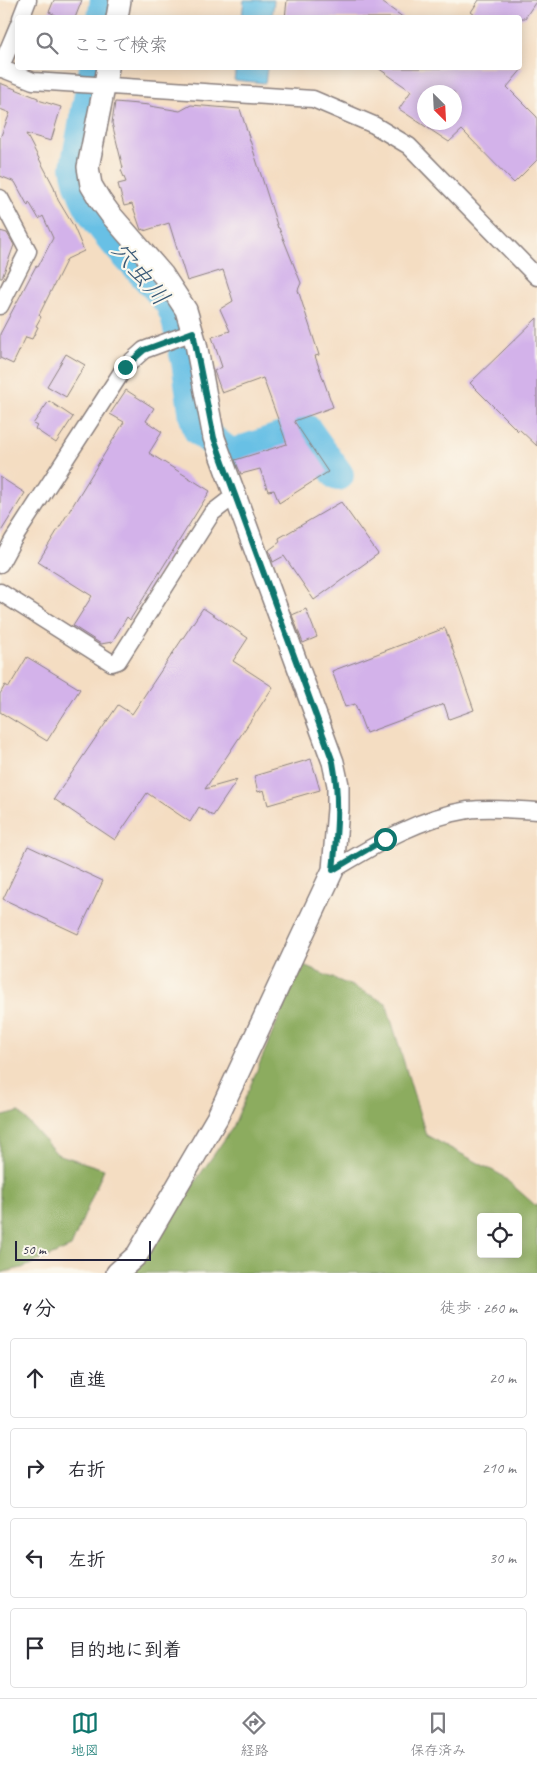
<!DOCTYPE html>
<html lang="ja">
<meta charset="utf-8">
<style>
body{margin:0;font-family:Caveat,"Klee One",sans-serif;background:#f2f2f3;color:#2b2b33}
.controls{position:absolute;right:15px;bottom:15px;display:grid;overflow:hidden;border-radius:5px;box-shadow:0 2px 12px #0003}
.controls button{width:45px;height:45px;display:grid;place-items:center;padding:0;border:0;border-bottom:1px solid #e1e1e2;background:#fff;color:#2b2b33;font:25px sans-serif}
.compass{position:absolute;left:417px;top:85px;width:45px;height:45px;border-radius:50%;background:#fff;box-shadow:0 2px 12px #0003;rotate:156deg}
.scale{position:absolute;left:15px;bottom:12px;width:136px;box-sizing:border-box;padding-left:5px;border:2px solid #22223b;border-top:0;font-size:14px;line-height:18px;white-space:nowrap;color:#22223b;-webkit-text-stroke:4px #fbf7ec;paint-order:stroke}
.stop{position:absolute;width:15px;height:15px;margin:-11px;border:4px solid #0f766e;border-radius:50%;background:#fff}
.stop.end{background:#0f766e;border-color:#fff;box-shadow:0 1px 5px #0008}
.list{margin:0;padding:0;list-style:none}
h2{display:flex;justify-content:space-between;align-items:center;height:65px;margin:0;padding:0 20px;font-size:21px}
h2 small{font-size:16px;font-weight:400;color:#7c7c81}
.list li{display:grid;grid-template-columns:32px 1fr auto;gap:15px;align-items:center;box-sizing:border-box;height:80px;margin:0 10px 10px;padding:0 10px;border:1px solid #e1e1e2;border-radius:5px}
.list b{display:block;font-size:19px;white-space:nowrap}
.list em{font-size:16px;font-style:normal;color:#7c7c81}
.icon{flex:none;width:28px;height:28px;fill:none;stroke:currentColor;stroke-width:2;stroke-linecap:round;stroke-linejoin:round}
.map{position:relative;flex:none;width:537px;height:1273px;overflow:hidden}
.search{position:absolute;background:#fff;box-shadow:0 2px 12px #0003;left:15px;right:15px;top:15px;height:55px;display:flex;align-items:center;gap:12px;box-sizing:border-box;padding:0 18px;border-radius:5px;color:#7c7c81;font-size:19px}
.sheet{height:425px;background:#fff}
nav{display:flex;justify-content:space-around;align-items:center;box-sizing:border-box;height:70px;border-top:1px solid #e1e1e2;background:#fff;font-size:14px;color:#7c7c81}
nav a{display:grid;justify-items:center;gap:2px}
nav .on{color:#0f766e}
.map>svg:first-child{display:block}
.forest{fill:#8cac5f;stroke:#57674d;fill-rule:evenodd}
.water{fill:#67c0e5;stroke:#447190}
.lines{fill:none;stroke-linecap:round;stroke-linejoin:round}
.river{stroke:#67c0e5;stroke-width:32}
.building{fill:#d3b2ea;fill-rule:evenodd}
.minor-casing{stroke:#8b807e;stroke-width:19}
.tertiary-casing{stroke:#8b807e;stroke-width:24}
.minor{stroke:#fff;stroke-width:16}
.tertiary{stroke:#fff;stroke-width:21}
.route{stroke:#0f766e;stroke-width:6}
.labels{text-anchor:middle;stroke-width:4.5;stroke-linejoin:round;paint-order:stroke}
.water-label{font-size:25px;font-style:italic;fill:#3a5976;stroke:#fbf7ec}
</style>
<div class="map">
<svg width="537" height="1273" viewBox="0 0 537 1273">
<rect width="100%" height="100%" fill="#fbf7ec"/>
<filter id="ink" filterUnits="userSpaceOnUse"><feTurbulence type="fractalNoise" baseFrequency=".02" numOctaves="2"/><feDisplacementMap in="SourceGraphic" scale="10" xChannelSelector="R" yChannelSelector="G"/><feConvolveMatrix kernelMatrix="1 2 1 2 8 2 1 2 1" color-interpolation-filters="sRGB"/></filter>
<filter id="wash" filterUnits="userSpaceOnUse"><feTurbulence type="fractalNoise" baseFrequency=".0096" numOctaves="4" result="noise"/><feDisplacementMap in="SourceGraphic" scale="20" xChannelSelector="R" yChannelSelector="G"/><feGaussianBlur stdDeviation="1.12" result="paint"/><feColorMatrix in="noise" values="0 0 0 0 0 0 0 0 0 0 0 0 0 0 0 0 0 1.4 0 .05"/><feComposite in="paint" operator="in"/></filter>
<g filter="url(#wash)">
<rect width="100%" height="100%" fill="#f4ddc2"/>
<g class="forest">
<path d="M 301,965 L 352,986 L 386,1003 L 426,1135 L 501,1175 L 535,1205 L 537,1204 L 537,1273 L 132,1273 L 233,1127 ZM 481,1217 L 518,1217 L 518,1254 L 481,1254 Z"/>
<polygon points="19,1112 57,1154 104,1169 71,1247 22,1268 0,1273 0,1117"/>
</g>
<g class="water">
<polygon points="244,0 274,0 272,17 242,17"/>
<polygon points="236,68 267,68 265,83 234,80"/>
</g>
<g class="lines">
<g class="river">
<polyline points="103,18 106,0"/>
<path d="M 95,68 L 76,167 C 85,224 137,261 171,304 L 176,316 L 187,362 L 195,417 L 199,430 L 231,455 L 306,430 L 338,475"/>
</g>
</g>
<g id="blocks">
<g class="building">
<polygon points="54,0 82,0 75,18 62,18 49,12"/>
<polygon points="287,0 379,0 404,18 285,18"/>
<polygon points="479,0 537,0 525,18 479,18 471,12"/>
<path d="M 378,68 L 523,68 L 507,87 L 537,117 L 537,160 L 514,183 L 462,130 L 449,142 L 399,109 L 411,91 ZM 424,92 L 454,92 L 454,122 L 424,122 Z"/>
<polygon points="0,83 38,98 38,100 61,107 51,141 26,134 53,185 58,200 73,225 84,251 67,259 39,315 41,317 36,326 38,327 32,339 26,337 13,364 0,358 0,334 36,266 38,267 53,238 43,216 39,219 29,202 28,206 15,182 0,176 0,138 10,113 0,109"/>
<polygon points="115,102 150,105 150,106 180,111 191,105 240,109 278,228 279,228 301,283 298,290 319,355 315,356 333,407 294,421 328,472 279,503 274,490 268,491 260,469 241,474 235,460 287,444 263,378 222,393 214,371 222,367 212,337 230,331 220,309 233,301 223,270 187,281 169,223 144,231 144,229 141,230 132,204 124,206 118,184 126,182 121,170 123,168 112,123"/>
<polygon points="0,231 7,233 14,245 2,278 0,278"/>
<polygon points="537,318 537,446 519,429 518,431 470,383"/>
<polygon points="66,354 85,365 66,397 47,386"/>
<polygon points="126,390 154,408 146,421 162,432 149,453 210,491 130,620 127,617 112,642 101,644 73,626 92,596 38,562 124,422 110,414"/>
<polygon points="49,401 73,417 56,443 35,429 37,426 33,424"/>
<polygon points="0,477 25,493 0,533"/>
<polygon points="341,502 378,554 314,600 284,556 273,562 269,550 280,542 279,538"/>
<polygon points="203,608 248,638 233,661 273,687 205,789 237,780 213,816 199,807 190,822 147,793 115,840 54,799 118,705 132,714"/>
<polygon points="306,609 317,637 303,643 292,615"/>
<polygon points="445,628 474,710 449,719 444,704 366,733 355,704 345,707 332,671"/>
<polygon points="27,657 80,689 47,741 0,712 0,694 5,685 9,687"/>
<polygon points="311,759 320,790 268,805 264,790 258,792 254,776"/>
<polygon points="28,846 103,881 78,934 3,899"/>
</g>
</g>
</g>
<g filter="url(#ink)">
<use href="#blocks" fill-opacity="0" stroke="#8b807e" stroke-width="1"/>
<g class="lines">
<defs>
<g id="minor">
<polyline points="21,18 28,0"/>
<polyline points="0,68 33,81 313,99 374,125 409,146 537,277"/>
<polyline points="0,69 18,26"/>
<polyline points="0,198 28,251 0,306"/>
<polyline points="0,564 13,540 125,367 144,350 193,332"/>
<polyline points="0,592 112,663 118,661 212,513 234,496"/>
<path d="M 333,870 C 375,845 418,818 468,810 C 490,807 515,810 537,811"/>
</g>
<g id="tertiary">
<polyline points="117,18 120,0"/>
<polyline points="108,68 88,167 91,185 100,200 111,215 163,275 186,310 196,344 214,438 333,762 338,785 338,809 333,870 217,1118 137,1255 117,1273"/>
</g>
</defs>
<use href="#minor" class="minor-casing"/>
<use href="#tertiary" class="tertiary-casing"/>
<use href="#minor" class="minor"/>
<use href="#tertiary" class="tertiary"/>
</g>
</g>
<g class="lines" filter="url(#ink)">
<path class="route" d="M 125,367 L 144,350 L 193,332 L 214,438 L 333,762 C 340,799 337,833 333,870 L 385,839"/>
</g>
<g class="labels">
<g class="water-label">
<text transform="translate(141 273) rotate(50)" y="9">穴虫川</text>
</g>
</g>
</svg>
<div class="controls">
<button><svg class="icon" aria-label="locate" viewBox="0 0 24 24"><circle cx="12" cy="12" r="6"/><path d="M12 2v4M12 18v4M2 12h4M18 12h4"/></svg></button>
</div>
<svg class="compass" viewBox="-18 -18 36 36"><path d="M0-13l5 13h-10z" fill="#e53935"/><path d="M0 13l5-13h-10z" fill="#7c7c81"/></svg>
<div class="scale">50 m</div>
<div class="stop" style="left:385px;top:839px"></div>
<div class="stop end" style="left:125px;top:367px"></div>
<div class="search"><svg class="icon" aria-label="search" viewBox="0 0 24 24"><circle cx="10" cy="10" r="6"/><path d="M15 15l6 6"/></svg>ここで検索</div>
</div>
<section class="sheet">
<h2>4 分<small>徒歩 · 260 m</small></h2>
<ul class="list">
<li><svg class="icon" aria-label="ahead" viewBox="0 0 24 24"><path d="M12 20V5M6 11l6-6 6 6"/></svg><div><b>直進</b></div><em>20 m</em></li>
<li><svg class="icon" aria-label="right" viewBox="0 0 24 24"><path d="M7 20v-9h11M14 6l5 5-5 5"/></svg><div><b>右折</b></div><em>210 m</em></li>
<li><svg class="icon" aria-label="left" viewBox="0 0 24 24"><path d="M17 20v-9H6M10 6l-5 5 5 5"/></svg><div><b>左折</b></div><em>30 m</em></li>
<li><svg class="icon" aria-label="arrive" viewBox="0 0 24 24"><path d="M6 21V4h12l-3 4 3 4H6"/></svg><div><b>目的地に到着</b></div></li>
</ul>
</section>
<nav>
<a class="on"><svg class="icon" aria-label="map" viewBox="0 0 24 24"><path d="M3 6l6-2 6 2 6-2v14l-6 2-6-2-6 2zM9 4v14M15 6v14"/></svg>地図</a>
<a><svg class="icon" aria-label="directions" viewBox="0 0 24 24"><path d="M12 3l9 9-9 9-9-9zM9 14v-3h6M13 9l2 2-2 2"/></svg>経路</a>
<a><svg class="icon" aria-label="saved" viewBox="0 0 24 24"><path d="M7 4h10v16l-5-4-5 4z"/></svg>保存済み</a>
</nav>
